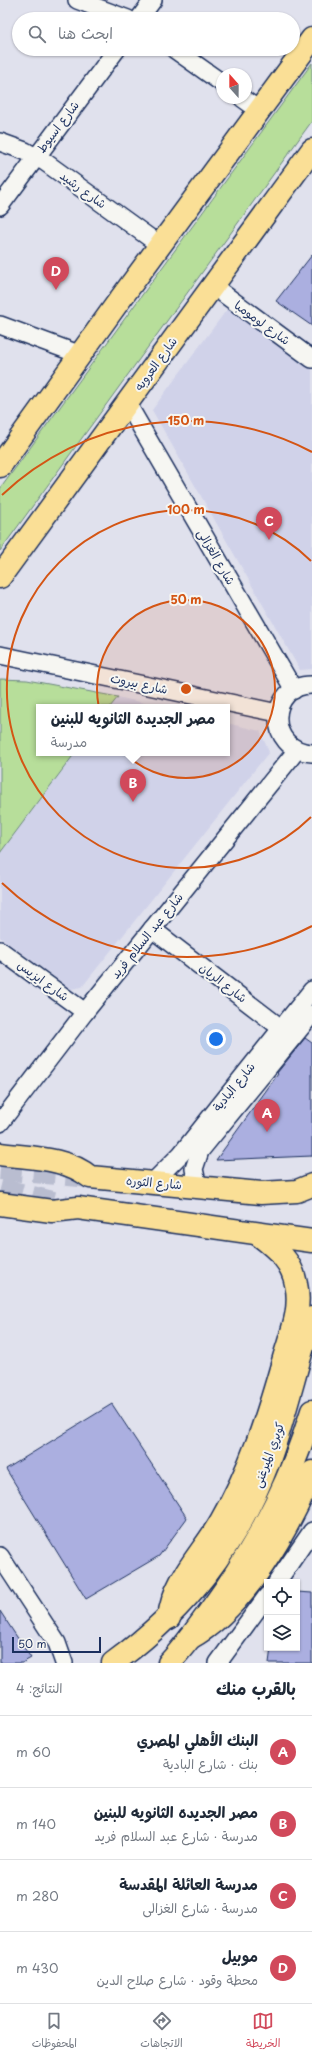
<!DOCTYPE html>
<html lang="ar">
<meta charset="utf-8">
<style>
body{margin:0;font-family:"Playpen Sans","Playpen Sans Arabic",sans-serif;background:#f2f2f3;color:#1f2937;direction:rtl}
.controls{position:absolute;right:12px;bottom:12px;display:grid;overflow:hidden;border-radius:0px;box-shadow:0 1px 3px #0004}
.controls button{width:36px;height:36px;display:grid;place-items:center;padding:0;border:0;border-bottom:1px solid #e0e1e3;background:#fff;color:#1f2937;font:20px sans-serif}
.compass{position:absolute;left:216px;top:68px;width:36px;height:36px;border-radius:50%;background:#fff;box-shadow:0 1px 3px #0004;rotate:339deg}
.scale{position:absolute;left:12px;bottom:10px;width:89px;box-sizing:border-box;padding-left:4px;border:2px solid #1b2f5e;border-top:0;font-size:11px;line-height:14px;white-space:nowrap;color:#1b2f5e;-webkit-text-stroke:3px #f6f6f2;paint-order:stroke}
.you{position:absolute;left:216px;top:1039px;width:14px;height:14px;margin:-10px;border:3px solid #fff;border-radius:50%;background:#1a73e8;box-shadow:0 0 0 6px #1a73e833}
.badge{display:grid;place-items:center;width:26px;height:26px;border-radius:50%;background:#d1495b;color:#fff;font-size:13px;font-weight:700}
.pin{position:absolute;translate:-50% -33px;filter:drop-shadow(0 1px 2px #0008)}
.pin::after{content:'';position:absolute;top:21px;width:14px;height:12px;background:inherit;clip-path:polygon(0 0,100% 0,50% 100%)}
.popup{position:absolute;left:36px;top:704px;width:194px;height:52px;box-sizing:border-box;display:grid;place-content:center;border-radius:0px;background:#fff;filter:drop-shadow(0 1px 3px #0005);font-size:13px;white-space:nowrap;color:#747a83}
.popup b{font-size:15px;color:#1f2937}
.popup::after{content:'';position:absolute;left:50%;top:100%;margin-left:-8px;border:8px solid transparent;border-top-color:#fff}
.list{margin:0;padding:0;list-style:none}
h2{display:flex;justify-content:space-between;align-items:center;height:52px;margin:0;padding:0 16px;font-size:17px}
h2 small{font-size:13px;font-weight:400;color:#747a83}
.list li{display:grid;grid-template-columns:26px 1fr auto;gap:12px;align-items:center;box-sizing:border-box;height:72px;padding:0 16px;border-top:1px solid #e0e1e3}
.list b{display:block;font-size:15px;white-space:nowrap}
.list p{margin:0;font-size:13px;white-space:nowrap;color:#747a83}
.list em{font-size:13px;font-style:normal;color:#747a83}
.icon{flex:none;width:22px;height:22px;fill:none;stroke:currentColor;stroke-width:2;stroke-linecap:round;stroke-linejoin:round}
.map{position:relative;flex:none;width:312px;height:1663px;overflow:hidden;direction:ltr}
.search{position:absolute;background:#fff;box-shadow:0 1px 3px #0004;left:12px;right:12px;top:12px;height:44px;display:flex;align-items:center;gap:10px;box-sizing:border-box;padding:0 14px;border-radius:22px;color:#747a83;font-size:15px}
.sheet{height:340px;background:#fff}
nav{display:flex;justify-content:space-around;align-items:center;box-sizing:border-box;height:56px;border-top:1px solid #e0e1e3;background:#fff;font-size:11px;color:#747a83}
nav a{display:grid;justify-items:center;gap:2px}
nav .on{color:#d1495b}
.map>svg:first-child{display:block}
.built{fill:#d0d2e9}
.green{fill:#b7de9a;stroke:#69867c}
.building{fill:#abafe0;stroke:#1b2f5e}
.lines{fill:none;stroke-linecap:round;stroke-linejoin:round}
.major-tunnel{stroke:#b9bdd0;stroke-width:22;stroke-dasharray:22 11;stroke-linecap:butt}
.minor-casing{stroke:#1b2f5e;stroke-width:20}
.major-casing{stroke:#1b2f5e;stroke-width:25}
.highway-casing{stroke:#1b2f5e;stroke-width:25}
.minor{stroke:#f6f6f2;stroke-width:17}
.major{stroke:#fadf96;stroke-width:22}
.highway{stroke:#fadf96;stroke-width:22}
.ring{fill:none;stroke:#d45514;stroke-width:2}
.labels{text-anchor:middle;stroke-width:4;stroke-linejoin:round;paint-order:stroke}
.street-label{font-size:12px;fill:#1b2f5e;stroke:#f6f6f2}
.centre{fill:#d45514;stroke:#f6f6f2;stroke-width:2}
.ring-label{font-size:12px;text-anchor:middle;font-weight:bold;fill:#d45514;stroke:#f6f6f2;stroke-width:4;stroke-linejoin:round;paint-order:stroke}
</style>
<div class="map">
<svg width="312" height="1663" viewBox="0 0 312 1663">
<rect width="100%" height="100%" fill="#e0e1ed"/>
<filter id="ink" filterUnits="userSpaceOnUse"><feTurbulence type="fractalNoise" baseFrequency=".025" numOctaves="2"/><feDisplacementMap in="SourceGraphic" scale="8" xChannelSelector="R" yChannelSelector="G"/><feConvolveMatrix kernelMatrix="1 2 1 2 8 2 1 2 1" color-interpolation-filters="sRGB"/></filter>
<g filter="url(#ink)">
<g class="built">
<polygon points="228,308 312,369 312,669 300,670 152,410"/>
<polygon points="118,697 161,707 110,707"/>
<polygon points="227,723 260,731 269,752 82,987 71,989 0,937 0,853 75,753 227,753"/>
</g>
<g class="green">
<polygon points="312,63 312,121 0,551 0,489"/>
<polygon points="0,679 27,680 118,697 110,707 39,707 39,753 75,753 0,853"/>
</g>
<g class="building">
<polygon points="312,255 312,326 276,301"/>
<polygon points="305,1038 312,1043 312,1156 216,1160 278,1074 277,1073"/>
<polygon points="112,1404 187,1518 159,1556 86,1599 6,1469"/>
<polygon points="297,1592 312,1593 312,1663 269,1663 271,1648 297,1648"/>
<polygon points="0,1611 13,1631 31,1658 22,1663 0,1663"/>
</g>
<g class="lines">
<g class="major-tunnel">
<polyline points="0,1169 90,1177"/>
<polyline points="0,1189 65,1205"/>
</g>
<defs>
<g id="minor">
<polyline points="77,0 128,19"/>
<polyline points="139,19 153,0"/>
<polyline points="174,49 222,83"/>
<polyline points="242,98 260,111"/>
<polyline points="0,142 25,151 45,162 161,246"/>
<polyline points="0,206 117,49"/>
<polyline points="213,286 312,359"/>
<polyline points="0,325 81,355"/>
<polyline points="127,403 294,690"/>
<polyline points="0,655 278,713"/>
<path d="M 312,685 C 268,684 265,750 312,753"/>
<polyline points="152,929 290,1035"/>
<polyline points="0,950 85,1012"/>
<polyline points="0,1123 85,1012 297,750"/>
<polyline points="153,1182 181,1154 312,990"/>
<polyline points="198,1187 194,1169 200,1151 312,1014"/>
<polyline points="0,1556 57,1643 64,1663"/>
<polyline points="277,1582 312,1531"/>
<polyline points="218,1663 267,1596"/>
</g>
<g id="major">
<path d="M 113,1663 C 186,1610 237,1545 269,1460 C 286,1414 296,1365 312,1318"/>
<path d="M 169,1663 C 190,1640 208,1614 226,1588 C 264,1531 292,1477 312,1411"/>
</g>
<g id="highway">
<polyline points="0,466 116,305 312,39"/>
<polyline points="0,577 312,150"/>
<path d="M 0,1154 C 29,1158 66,1157 90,1177 L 261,1193 L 297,1191 L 312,1185"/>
<polyline points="0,1204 52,1211 78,1208 312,1241"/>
<path d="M 169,1618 C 173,1580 203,1553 221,1521 C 251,1469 268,1415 284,1358 C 291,1334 302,1309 296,1284 C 292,1261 276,1248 259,1235"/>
<path d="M 190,1638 C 244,1609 290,1527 312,1472"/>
</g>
</defs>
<use href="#minor" class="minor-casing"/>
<use href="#major" class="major-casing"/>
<use href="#highway" class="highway-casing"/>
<use href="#minor" class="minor"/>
<use href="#major" class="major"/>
<use href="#highway" class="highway"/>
</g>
</g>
<circle cx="186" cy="689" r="89" fill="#d45514" fill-opacity=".12"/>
<g class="ring">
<circle cx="186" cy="689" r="89"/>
<path d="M311 817A179 179 0 1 1 311 561"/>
<path d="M312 926A268 268 0 0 1 2 883M2 495A268 268 0 0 1 312 452"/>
</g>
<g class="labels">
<g class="street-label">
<text transform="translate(58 127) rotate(-53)" y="4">شارع اسيوط</text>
<text transform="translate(83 190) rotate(36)" y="4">شارع رشيد</text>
<text transform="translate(262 323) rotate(36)" y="4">شارع لومومبا</text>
<text transform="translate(156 364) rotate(-54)" y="4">شارع العروبه</text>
<text transform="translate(216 557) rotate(60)" y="4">شارع الغزالى</text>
<text transform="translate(139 684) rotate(12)" y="4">شارع بيروت</text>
<text transform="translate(147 936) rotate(-51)" y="4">شارع عبد السلام فريد</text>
<text transform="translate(43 981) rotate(36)" y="4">شارع ايزيس</text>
<text transform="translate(223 983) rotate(38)" y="4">شارع الريان</text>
<text transform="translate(234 1087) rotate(-51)" y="4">شارع البادية</text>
<text transform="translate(154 1183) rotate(5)" y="4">شارع الثوره</text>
<text transform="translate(269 1455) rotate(-70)" y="4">كوبري الميرغنى</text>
</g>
</g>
<circle cx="186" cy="689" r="6" class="centre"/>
<g class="ring-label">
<text x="186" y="425">150 m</text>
<text x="186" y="514">100 m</text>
<text x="186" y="604">50 m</text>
</g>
</svg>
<div class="controls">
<button><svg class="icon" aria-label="locate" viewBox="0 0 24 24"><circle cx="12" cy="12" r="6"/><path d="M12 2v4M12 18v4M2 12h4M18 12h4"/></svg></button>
<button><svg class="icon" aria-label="layers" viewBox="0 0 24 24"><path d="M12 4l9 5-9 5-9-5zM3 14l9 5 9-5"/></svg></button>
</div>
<svg class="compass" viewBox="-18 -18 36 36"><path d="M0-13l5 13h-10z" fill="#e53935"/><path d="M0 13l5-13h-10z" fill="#747a83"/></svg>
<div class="scale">50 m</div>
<div class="you"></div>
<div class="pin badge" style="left:267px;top:1132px">A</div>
<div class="pin badge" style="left:133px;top:802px">B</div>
<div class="popup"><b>مصر الجديده الثانويه للبنين</b>مدرسة</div>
<div class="pin badge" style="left:269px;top:540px">C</div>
<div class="pin badge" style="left:56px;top:290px">D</div>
<div class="search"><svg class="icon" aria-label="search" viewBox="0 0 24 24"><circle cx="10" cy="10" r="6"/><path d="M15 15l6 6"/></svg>ابحث هنا</div>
</div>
<section class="sheet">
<h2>بالقرب منك<small>النتائج: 4</small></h2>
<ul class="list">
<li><span class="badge">A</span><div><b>البنك الأهلي المصري</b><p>بنك · شارع البادية</p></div><em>60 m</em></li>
<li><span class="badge">B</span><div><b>مصر الجديده الثانويه للبنين</b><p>مدرسة · شارع عبد السلام فريد</p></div><em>140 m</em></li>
<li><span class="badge">C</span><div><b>مدرسة العائلة المقدسة</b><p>مدرسة · شارع الغزالى</p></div><em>280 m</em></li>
<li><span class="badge">D</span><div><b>موبيل</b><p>محطة وقود · شارع صلاح الدين</p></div><em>430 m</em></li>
</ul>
</section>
<nav>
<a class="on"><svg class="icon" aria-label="map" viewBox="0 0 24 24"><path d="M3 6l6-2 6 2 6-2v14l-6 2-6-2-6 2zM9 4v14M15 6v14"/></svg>الخريطة</a>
<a><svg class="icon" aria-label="directions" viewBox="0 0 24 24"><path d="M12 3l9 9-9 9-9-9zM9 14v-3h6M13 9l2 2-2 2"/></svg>الاتجاهات</a>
<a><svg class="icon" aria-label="saved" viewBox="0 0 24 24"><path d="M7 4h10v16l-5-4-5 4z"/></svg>المحفوظات</a>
</nav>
